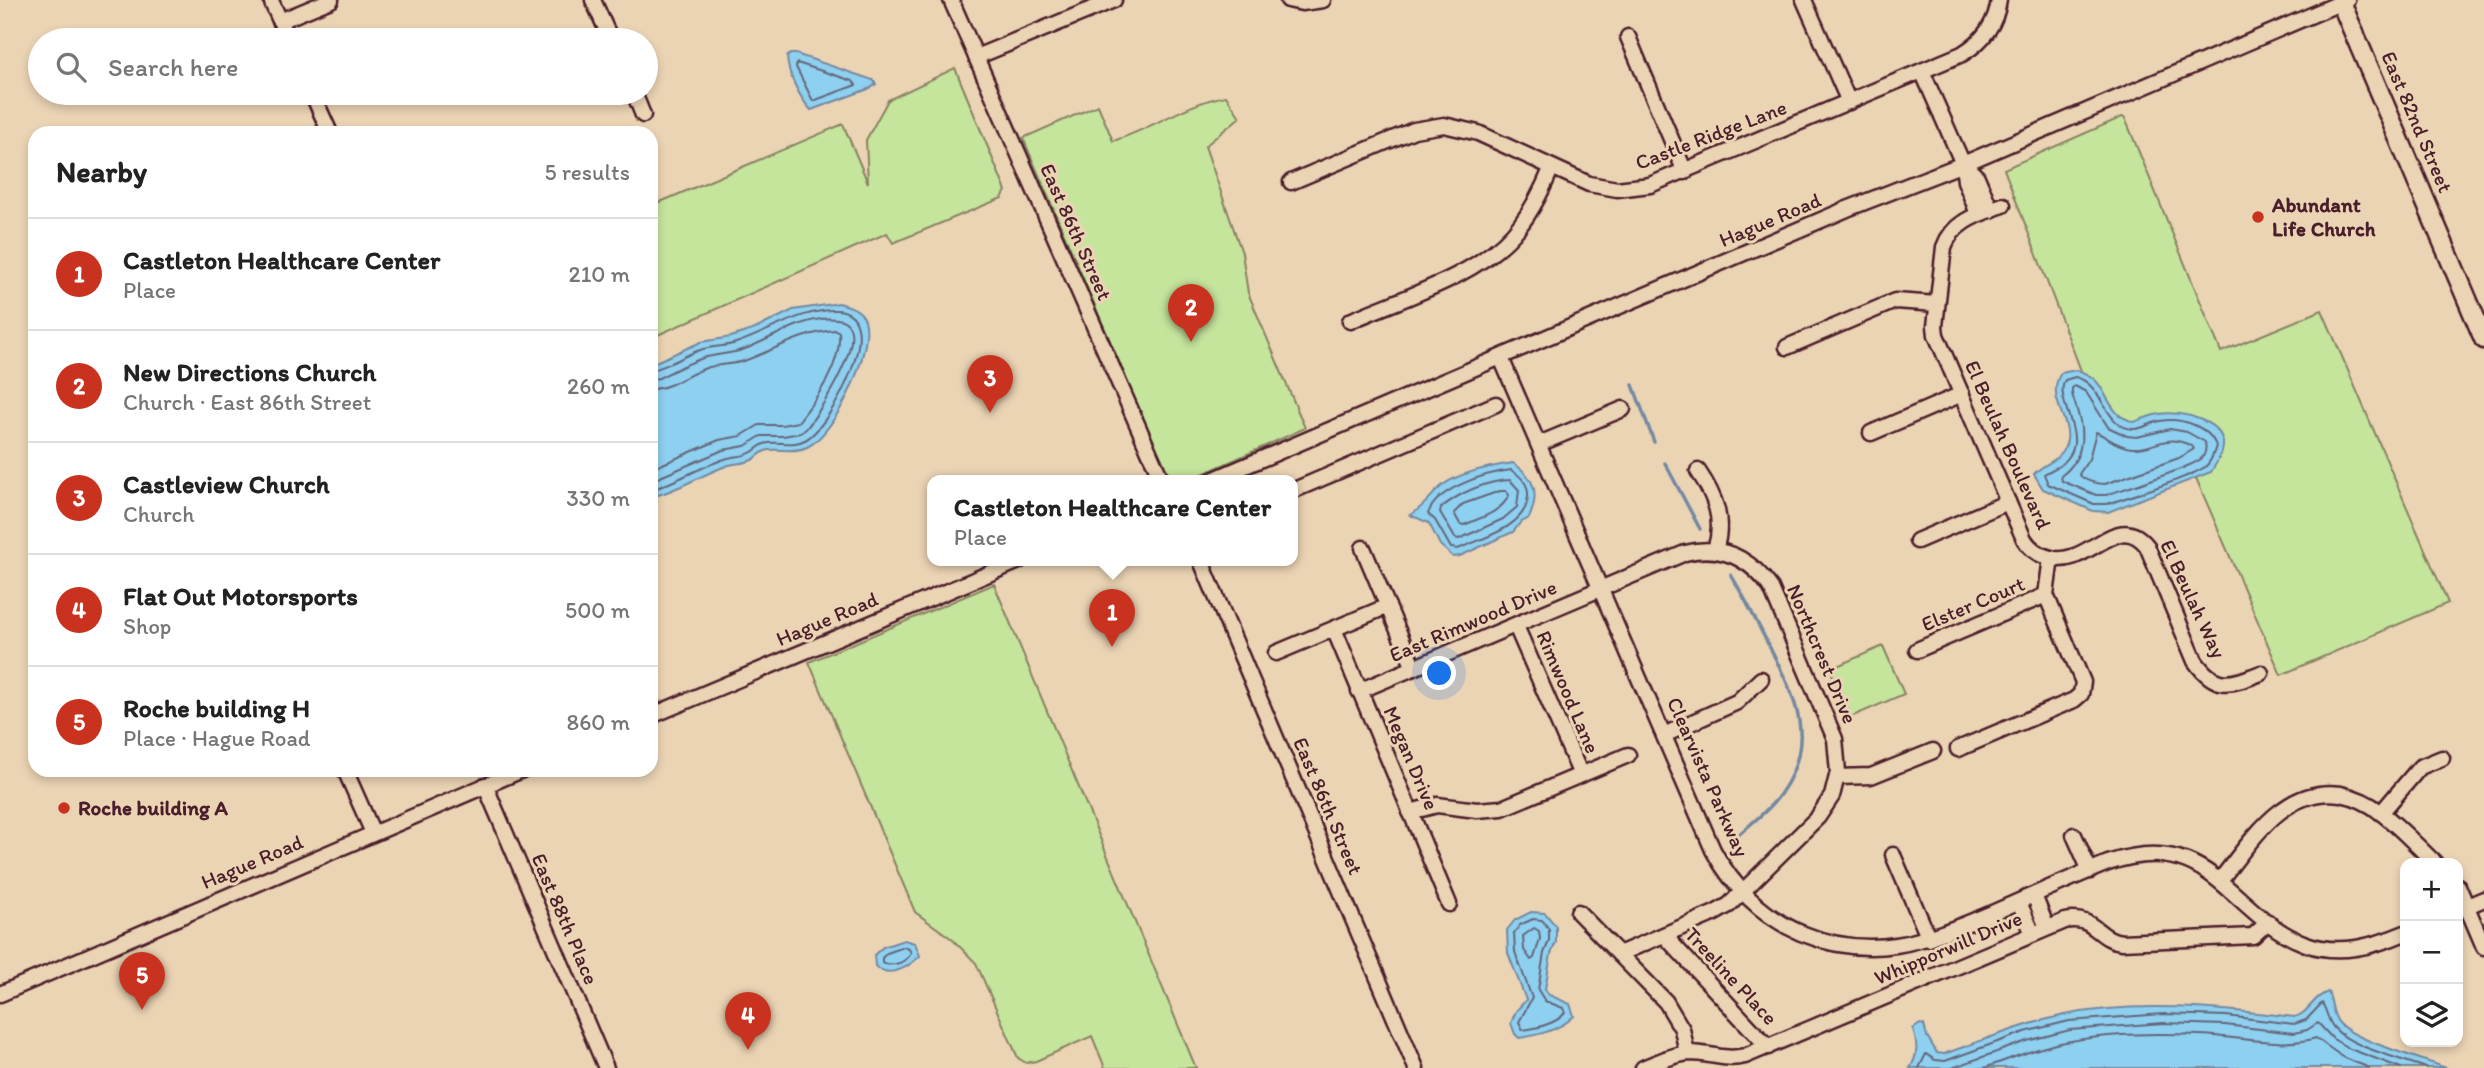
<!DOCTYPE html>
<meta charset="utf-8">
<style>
body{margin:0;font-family:Itim,sans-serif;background:#f2f2f2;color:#222}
.controls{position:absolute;right:21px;bottom:21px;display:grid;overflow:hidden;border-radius:14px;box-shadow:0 4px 10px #0003}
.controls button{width:63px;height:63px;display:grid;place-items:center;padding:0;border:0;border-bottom:2px solid #e0e0e0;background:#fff;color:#222;font:35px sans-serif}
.you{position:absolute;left:1440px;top:674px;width:24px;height:24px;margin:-18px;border:5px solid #fff;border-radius:50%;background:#1a73e8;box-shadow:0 0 0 10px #1a73e833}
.badge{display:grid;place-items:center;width:46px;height:46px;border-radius:50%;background:#c8321e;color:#fff;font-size:23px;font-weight:700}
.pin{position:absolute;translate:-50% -58px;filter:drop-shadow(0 2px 4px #0008)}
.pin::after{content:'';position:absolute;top:37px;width:24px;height:21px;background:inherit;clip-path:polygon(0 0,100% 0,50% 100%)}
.popup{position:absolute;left:927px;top:475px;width:371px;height:91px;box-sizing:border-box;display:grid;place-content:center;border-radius:14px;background:#fff;filter:drop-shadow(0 2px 5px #0005);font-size:23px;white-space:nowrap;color:#767676}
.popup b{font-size:26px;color:#222}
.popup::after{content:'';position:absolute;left:50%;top:100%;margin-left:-14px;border:14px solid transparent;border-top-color:#fff}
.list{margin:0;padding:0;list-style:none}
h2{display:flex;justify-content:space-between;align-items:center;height:91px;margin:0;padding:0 28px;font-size:30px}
h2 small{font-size:23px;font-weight:400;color:#767676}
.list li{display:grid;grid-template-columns:46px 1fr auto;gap:21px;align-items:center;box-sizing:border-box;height:112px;padding:0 28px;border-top:2px solid #e0e0e0}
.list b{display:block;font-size:26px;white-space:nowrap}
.list p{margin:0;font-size:23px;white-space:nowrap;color:#767676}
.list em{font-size:23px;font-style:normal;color:#767676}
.icon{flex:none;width:38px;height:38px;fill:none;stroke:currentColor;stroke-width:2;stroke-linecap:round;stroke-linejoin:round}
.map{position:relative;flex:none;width:2484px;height:1068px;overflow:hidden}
.search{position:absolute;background:#fff;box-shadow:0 4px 10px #0003;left:28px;top:28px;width:630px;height:77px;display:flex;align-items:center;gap:18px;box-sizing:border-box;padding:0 24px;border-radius:38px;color:#767676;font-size:26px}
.panel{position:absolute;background:#fff;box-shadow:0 4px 10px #0003;left:28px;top:126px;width:630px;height:651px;border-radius:21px}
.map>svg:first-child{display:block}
.green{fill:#c5e49c;stroke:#888264;stroke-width:2}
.water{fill:#8ed0f0;stroke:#7389a1;stroke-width:2}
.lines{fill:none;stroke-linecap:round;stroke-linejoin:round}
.shore{stroke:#65667a;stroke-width:2}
.stream{stroke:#7389a1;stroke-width:3.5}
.minor-casing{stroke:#4a1f2b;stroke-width:19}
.major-casing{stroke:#4a1f2b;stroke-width:23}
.minor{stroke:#ebd4b4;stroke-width:14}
.major{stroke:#ebd4b4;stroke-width:18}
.poi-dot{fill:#c8321e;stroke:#ebd4b4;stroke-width:2.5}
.labels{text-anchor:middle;stroke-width:6;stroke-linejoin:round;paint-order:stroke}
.street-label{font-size:21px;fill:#4a1f2b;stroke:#ebd4b4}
.poi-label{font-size:21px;font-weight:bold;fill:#4a1f2b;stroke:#ebd4b4;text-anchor:start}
</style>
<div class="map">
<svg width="2484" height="1068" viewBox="0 0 2484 1068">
<rect width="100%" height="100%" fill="#ebd4b4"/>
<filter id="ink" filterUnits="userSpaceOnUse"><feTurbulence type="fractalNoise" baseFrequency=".0143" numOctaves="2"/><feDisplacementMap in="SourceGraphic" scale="14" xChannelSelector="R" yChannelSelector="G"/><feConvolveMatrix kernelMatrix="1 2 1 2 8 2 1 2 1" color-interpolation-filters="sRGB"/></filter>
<g filter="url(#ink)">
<g class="green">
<polygon points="955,68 1006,191 1002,198 893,243 887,233 651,338 651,206 843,124 868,183 866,140 888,100"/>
<path d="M 1226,96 L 1240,117 L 1205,146 L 1242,253 L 1248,293 L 1305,428 L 1187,481 L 1170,481 L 1023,138 L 1098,105 L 1113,141 C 1152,129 1186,103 1226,96 Z"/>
<polygon points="2122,117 2125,118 2221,352 2322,310 2448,603 2281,675 2193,471 2104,431 2004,169"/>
<polygon points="994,584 1196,1068 1105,1068 1092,1036 1036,1061 1026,1063 1018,1058 976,963 952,939 915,912 809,662"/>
<polygon points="1883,646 1904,694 1851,717 1830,669"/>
</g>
<g class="water">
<path d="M 790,54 L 796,54 L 873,80 L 876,84 L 871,88 L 811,110 C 799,97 788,74 787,57 Z"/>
<path d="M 839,303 C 849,306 861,309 865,320 C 874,351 835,434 807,447 C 794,454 776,447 765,451 C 760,453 757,458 752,460 C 744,464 734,463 726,466 C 701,475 677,491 651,497 L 651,364 L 701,342 L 731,337 L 755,329 L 793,310 Z"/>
<path d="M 2076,370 C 2105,378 2101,396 2118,414 C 2122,418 2129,420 2134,422 C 2142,419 2151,415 2160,414 C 2180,410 2225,421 2223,447 C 2222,456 2215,465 2211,472 L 2108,512 L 2093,511 L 2043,489 L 2034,474 C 2043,464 2057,462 2064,449 C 2078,424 2043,400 2061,373 Z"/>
<path d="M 1513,463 C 1535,477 1540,494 1529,518 L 1520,523 L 1513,532 L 1460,556 L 1453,557 L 1440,545 L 1429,523 L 1410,515 C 1423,508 1431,495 1443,485 C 1459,473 1493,466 1513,463 Z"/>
<path d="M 1531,912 L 1545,913 L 1556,926 L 1556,942 L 1551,954 L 1545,989 L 1549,995 L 1570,1004 L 1574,1016 C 1560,1030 1539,1035 1519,1038 L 1515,1034 L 1511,1023 L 1516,1011 L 1526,1000 L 1508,953 L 1507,930 L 1515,920 Z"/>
<path d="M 904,940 L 915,943 L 920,956 C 907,968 890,979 875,966 L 874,955 L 883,947 Z"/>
<path d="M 2328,992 C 2333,1002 2331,1014 2339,1023 C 2355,1041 2421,1058 2446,1068 L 1910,1068 C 1919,1054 1917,1044 1913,1029 L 1920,1024 L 1924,1025 L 1927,1036 L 1937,1053 L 1944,1054 C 1984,1040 2023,1024 2065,1015 C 2138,1000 2220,1009 2294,1017 C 2309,1014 2312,997 2328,992 Z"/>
</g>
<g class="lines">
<g class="shore">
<polygon points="797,63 853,81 856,85 813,101 796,67"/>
<path d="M 651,370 C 665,368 685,355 700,350 C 712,346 725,347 736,343 C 770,332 800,309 837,310 C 891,313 831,427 805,440 C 792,447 777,440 764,444 C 759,446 755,451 750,453 C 743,457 733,456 725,459 C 700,467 676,482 651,490"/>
<path d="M 2075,377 C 2104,383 2104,429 2134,429 C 2143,429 2152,422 2160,421 C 2180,417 2209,426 2216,446 C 2214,452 2212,461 2206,466 C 2194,477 2127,497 2107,504 L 2094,504 L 2048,484 L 2044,474 C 2049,471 2054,469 2059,466 C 2096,441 2052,403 2065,380 Z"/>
<path d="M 651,379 L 659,378 C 673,371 688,363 703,358 C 717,354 732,354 745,349 C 774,338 805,315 837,319 C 879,324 817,415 806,429 L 800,433 L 783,436 L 761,436 L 745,446 L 723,450 L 651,481"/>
<path d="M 2075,386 L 2086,392 L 2108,427 L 2127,436 L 2137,437 L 2170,429 L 2187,432 L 2205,442 C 2206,447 2206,453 2202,458 C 2192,468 2123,489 2106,495 L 2096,495 L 2062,481 L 2061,476 C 2084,459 2085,435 2077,410 C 2075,402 2071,396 2072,388 Z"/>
<path d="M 651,389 C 670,389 688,374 706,368 C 718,364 732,365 744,361 C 777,349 800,333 835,330 L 839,332 C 842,364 817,398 798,422 L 782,425 L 759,425 L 741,436 L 719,440 L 651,469"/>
<path d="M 2096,432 C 2107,437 2118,447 2132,448 C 2157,450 2161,432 2192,446 L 2194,449 L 2179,458 L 2105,484 C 2097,484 2084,481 2079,474 L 2089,459 Z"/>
<path d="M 1511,470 C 1521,476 1529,484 1528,496 C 1527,527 1482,538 1458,549 L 1451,548 L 1435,520 L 1428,514 C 1436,488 1486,473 1511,470 Z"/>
<path d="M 1510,480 L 1519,490 L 1517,507 L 1503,519 L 1459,539 L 1455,538 L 1440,512 L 1441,508 C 1459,493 1486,481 1510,480 Z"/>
<path d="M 1500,491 L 1506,491 L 1509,495 C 1502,512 1480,518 1464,525 L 1460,524 L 1454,513 L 1463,504 Z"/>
<path d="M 1533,919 L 1542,920 L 1549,929 L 1549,941 L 1544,953 L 1538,990 L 1545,1001 L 1563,1008 L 1565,1013 C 1556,1024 1537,1028 1523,1030 L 1519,1022 L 1532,998 L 1515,952 L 1514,933 L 1520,925 Z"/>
<polygon points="1534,928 1539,931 1540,939 1534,958 1531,960 1524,950 1523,936"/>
<path d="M 904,947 L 909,949 L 911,953 C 906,963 893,967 882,963 L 882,958 L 887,953 Z"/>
<path d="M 1919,1068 L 1926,1054 L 1935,1060 L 1945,1061 L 2025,1032 L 2069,1021 L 2163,1014 L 2226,1016 L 2294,1024 L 2306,1020 L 2322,1003 C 2327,1010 2327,1020 2334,1028 C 2352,1048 2400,1058 2426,1068"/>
<polyline points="1952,1068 2027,1041 2070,1030 2163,1023 2225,1025 2294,1033 2307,1030 2318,1023 2333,1039 2350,1049 2401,1068"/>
<path d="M 1984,1068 C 2013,1058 2041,1046 2071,1041 C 2113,1033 2157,1033 2199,1035 C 2237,1036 2280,1049 2316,1038 L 2344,1058 L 2370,1068"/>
</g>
<g class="stream">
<polyline points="1633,385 1654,442"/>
<polyline points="1665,463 1700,529"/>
<path d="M 1731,575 C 1745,598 1757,622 1769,646 C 1795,697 1818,740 1781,793 C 1770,810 1750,824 1735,838"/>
</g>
<defs>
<g id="minor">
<polyline points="593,0 611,40"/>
<polyline points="951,0 1162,481"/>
<polyline points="1288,0 1302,3 1323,0"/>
<polyline points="1804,0 1849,102"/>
<polyline points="272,3 289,40"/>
<polyline points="280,21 331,0"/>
<polyline points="1628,37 1685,172"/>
<polyline points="976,57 1114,0"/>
<polyline points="1922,71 1963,164 1965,181 1978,214"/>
<polyline points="312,93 330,133"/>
<polyline points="634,93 643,115"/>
<polyline points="1963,164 1977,177 1991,210"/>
<path d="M 1291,182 L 1414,130 L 1444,125 L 1478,133 L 1589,184 L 1617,189 L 1650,185 L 1962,54 C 1982,42 1996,24 1999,0"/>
<path d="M 2003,205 C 1979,214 1953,221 1944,247 L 1935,326 L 1936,335 L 2024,539 C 2030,549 2039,555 2050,558 C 2089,568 2117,508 2147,546 L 2195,661 C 2216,691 2230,685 2261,673"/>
<path d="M 1350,321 C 1402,298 1475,277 1513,234 C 1530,215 1541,193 1551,169"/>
<polyline points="1787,347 1895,301 1937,304"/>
<path d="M 1501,358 L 1713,850 C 1732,886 1763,917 1801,933 C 1872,962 1923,942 1990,914 C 2029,897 2068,879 2108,863 C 2213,827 2229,916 2306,944 C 2340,956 2374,946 2405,933"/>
<polyline points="1871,433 1962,394"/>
<polyline points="1539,444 1623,409"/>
<path d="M 1698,471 C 1715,496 1725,520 1715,550"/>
<polyline points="1210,481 1847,209 1963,164 2347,0"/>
<polyline points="1292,491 1496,404"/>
<polyline points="1917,541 2008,502"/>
<polyline points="1363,548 1414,668"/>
<polyline points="1201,561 1416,1068"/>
<polyline points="1516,626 1581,775"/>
<polyline points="1334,629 1449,904"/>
<polyline points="1917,650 2046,595"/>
<polyline points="1276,653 1388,606"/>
<path d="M 1359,691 L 1685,553 C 1722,544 1750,558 1771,588 L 1835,739 L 1838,772 L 1832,796 L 1818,817 L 1729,905 L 1715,913 L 1619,954"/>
<polyline points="651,716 1019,561"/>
<polyline points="1664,735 1737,702 1761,679"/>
<polyline points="1958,749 2074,700 2081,694 2083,682 2046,595 2051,558"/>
<polyline points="345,770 373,833"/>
<polyline points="1837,777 1871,776 1933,751"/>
<polyline points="485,785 606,1068"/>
<polyline points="1410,812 1437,805 1477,810 1502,808 1628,755"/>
<polyline points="2381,813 2420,767 2442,758"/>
<polyline points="2074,835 2090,871"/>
<polyline points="1893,855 1929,939"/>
<path d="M 2220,880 C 2252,841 2283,786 2341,794 C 2355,797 2369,803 2380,812 C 2400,827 2417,846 2435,863"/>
<polyline points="2458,886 2484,947"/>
<polyline points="2034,895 2047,928"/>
<polyline points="2019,902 2033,934"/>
<polyline points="2458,910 2484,899"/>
<polyline points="1578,912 1666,1002 1682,1029 1687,1053"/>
<polyline points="1664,935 1768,1047"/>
<polyline points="0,994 522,770"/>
<path d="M 1643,1068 C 1658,1062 1674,1054 1690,1053 C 1710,1053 1725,1061 1745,1056 L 2065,921 C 2095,915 2097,940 2122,942 L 2253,936 L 2268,922"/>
</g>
<polyline id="major" points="2340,0 2484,339"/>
</defs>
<use href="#minor" class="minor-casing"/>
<use href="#major" class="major-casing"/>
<use href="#minor" class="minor"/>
<use href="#major" class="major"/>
</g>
</g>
<g class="poi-dot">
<circle cx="2258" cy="217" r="7"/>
<circle cx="64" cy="808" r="7"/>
</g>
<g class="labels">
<g class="street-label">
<text transform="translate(2417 122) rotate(67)" y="7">East 82nd Street</text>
<text transform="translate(1711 135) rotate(-21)" y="7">Castle Ridge Lane</text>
<text transform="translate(1770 220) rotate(-23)" y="7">Hague Road</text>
<text transform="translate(1076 232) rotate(66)" y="7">East 86th Street</text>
<text transform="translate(2008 445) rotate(66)" y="7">El Beulah Boulevard</text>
<text transform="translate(2193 599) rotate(65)" y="7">El Beulah Way</text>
<text transform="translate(1973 604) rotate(-23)" y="7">Elster Court</text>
<text transform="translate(827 619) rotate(-23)" y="7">Hague Road</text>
<text transform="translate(1473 621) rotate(-23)" y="7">East Rimwood Drive</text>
<text transform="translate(1822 654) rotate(67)" y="7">Northcrest Drive</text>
<text transform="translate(1568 692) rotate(67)" y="7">Rimwood Lane</text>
<text transform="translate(1411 758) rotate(67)" y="7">Megan Drive</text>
<text transform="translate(1708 777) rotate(66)" y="7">Clearvista Parkway</text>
<text transform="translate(1328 806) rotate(67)" y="7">East 86th Street</text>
<text transform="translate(252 862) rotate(-23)" y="7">Hague Road</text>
<text transform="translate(565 919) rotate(67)" y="7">East 88th Place</text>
<text transform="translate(1948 948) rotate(-23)" y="7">Whipporwill Drive</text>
<text transform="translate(1731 976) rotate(47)" y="7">Treeline Place</text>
</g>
<g class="poi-label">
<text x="2272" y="212">Abundant<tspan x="2272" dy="24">Life Church</tspan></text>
<text x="78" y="815">Roche building A</text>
</g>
</g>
</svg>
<div class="controls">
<button>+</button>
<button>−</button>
<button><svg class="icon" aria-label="layers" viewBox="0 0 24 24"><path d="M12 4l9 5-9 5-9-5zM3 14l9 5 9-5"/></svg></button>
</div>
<div class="you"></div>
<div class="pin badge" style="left:1112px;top:647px">1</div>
<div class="popup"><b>Castleton Healthcare Center</b>Place</div>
<div class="pin badge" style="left:1191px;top:342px">2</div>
<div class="pin badge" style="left:990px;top:413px">3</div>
<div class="pin badge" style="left:748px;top:1050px">4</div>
<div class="pin badge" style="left:142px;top:1010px">5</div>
<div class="search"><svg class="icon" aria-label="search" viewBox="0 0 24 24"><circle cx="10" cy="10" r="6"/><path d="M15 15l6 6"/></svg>Search here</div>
<section class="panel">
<h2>Nearby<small>5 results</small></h2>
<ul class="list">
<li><span class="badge">1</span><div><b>Castleton Healthcare Center</b><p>Place</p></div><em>210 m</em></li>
<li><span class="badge">2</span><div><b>New Directions Church</b><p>Church · East 86th Street</p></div><em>260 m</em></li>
<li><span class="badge">3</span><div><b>Castleview Church</b><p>Church</p></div><em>330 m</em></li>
<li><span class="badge">4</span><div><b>Flat Out Motorsports</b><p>Shop</p></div><em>500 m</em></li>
<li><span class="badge">5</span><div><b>Roche building H</b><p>Place · Hague Road</p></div><em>860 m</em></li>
</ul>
</section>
</div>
